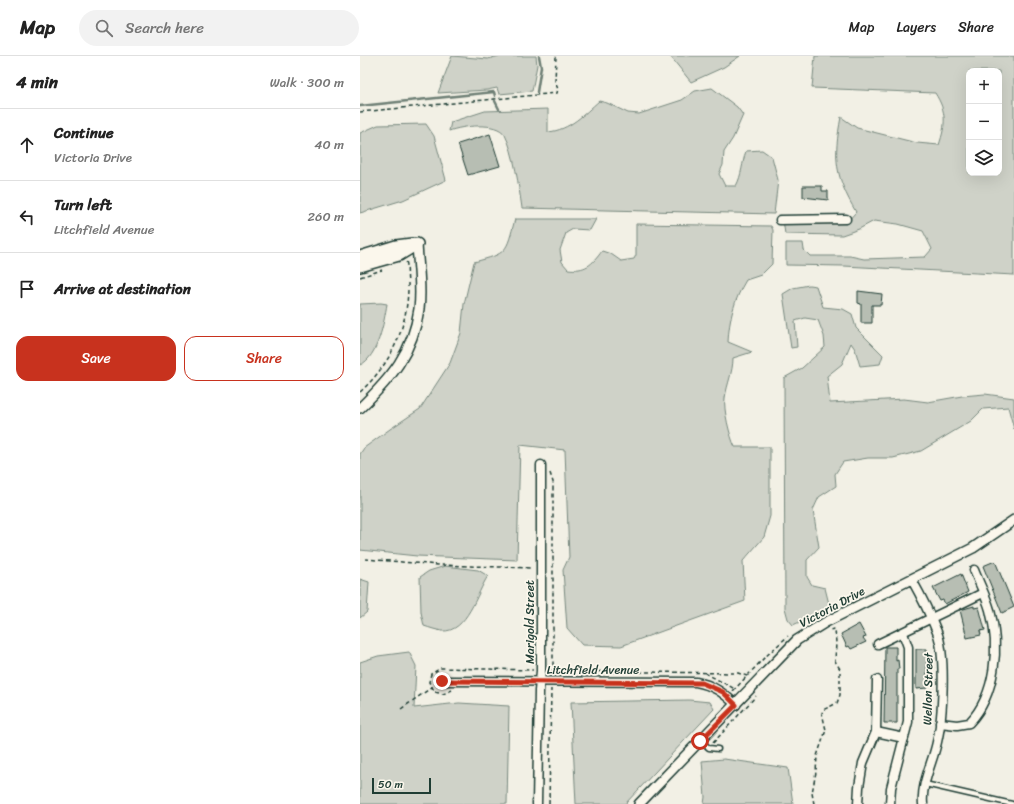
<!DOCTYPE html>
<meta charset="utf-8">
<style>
body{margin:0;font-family:Sriracha,sans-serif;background:#f2f2f2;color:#222}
.controls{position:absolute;right:12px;top:12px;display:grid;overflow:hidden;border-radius:8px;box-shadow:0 4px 16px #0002}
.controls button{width:36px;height:36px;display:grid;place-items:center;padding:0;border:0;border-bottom:1px solid #e0e0e0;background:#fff;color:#222;font:20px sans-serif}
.scale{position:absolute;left:12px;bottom:10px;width:59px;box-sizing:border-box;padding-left:4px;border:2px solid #1f3d34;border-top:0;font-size:11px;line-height:14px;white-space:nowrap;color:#1f3d34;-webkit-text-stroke:3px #fbf7ec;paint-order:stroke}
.stop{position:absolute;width:12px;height:12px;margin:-9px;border:3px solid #c8321e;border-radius:50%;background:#fff}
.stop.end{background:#c8321e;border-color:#fff;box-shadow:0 1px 4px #0008}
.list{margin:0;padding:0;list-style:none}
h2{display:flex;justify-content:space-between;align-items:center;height:52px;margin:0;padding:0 16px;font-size:17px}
h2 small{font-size:13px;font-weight:400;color:#767676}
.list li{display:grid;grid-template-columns:26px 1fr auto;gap:12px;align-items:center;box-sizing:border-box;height:72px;padding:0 16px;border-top:1px solid #e0e0e0}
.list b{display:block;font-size:15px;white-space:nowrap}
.list p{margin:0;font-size:13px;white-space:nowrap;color:#767676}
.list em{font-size:13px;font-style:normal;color:#767676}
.actions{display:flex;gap:8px;padding:12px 16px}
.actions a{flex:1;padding:9px 0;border:1px solid #c8321e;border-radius:12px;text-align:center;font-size:14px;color:#c8321e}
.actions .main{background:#c8321e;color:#fff}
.icon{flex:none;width:22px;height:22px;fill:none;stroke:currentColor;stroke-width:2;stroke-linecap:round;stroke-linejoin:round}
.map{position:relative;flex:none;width:654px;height:748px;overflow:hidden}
header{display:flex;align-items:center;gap:24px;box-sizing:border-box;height:56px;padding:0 20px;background:#fff;border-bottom:1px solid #e0e0e0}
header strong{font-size:19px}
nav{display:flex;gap:22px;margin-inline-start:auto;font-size:14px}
.search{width:280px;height:36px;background:#f2f2f2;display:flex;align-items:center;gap:10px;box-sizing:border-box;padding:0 14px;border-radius:22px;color:#767676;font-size:15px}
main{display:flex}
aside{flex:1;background:#fff}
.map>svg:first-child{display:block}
.green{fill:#cfd2c8;stroke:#77887e;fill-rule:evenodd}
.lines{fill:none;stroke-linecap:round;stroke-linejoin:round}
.stream{stroke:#6e7f75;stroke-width:2.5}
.building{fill:#b7beb3;stroke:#1f3d34}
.service-casing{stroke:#1f3d34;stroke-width:7}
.minor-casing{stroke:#1f3d34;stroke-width:11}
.tertiary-casing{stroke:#1f3d34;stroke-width:12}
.secondary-casing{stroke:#1f3d34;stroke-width:14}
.path{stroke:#1f3d34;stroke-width:1.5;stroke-dasharray:4 3;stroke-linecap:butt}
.service{stroke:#fbf7ec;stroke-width:4}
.minor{stroke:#fbf7ec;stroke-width:8}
.tertiary{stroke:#fbf7ec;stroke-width:9}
.secondary{stroke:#fbf7ec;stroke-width:11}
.route{stroke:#c8321e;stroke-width:5}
.labels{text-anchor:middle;stroke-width:3.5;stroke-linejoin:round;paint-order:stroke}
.street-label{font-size:12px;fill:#1f3d34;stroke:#fbf7ec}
</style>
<header>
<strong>Map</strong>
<div class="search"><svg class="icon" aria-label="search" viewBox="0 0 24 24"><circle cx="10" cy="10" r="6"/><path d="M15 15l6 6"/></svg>Search here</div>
<nav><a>Map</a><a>Layers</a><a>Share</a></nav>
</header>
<main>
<aside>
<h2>4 min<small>Walk · 300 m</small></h2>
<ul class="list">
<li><svg class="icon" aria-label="ahead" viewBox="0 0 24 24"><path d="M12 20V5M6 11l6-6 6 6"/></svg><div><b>Continue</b><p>Victoria Drive</p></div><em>40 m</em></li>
<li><svg class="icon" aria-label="left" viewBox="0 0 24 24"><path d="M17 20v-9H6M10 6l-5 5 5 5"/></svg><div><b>Turn left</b><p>Litchfield Avenue</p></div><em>260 m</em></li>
<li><svg class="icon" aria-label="arrive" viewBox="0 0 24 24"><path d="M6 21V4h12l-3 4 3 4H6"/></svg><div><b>Arrive at destination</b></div></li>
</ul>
<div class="actions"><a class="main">Save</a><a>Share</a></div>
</aside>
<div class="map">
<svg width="654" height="748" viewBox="0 0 654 748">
<rect width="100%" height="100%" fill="#f2f0e5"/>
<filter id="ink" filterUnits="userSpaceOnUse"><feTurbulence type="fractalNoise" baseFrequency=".025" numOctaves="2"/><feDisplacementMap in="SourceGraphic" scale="8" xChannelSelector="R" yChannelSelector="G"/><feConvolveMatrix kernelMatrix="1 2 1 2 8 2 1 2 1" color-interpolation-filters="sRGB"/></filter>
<g filter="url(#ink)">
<g class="green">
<polygon points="92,0 128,3 139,0 176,0 177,9 172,35 139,38 137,32 127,34 78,37"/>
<polygon points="310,0 380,0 364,11 331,26"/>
<path d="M 455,0 L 654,0 L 654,219 L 484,210 L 426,209 L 426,187 L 443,187 L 444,194 L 450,200 L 490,200 L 504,203 L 565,201 L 572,193 L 563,175 L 538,168 L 514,165 L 499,173 L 482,179 L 425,178 L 423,164 L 487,166 L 496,156 C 475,120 473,103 481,61 L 497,72 L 557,87 L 579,89 C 586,68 587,56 575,37 L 452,32 ZM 609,15 L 639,15 L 639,117 L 609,117 Z"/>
<path d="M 352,32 L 377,51 L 383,59 L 373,82 L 364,96 L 363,109 L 359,118 L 365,130 L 376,130 C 382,119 382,107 386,95 L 402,94 L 412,101 L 418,124 L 414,158 L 162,152 C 159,132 154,96 145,79 C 137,65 102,70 89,75 L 91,66 L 125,55 L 188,53 L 188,76 C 210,74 224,58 239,45 L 247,47 L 268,57 L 279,58 L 322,44 L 335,35 Z"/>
<polygon points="66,68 74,80 86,124 43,144 0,157 0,77 18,69"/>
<path d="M 155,163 L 236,163 L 230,174 L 213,173 L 206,177 L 200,194 L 202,206 L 208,213 C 225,215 232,209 242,195 L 251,198 L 261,205 L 274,203 L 276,199 L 276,168 L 411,170 L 413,174 L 412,208 L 401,219 L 386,224 C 374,244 369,264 368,286 L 392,296 L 373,302 C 373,316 367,328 365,342 C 363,353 370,381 375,391 L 410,391 L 410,460 L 404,481 L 383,505 L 385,545 L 261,590 L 222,589 L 207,572 L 203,514 L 209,501 L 205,394 L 160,389 L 157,504 L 57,500 L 0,494 L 0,398 L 4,392 L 30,373 L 60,353 L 90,307 L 101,277 L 104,248 L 114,206 C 148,197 146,197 155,163 Z"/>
<polygon points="449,229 456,230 463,251 483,253 492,258 496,272 523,299 520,308 500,310 495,293 491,287 482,308 467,320 470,347 544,343 568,346 602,340 625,338 654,342 654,373 648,351 623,353 611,365 561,395 533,402 508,402 483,406 475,418 476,430 459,441 453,454 459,491 447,504 447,521 452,529 465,532 470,552 433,569 428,563 425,552 424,322 442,312 465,291 464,280 458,264 445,262 435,265 437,291 431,292 423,238 433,232"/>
<path d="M 21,247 L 27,248 C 24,266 18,301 0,309 L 0,248 Z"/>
<path d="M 85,510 L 118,514 L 128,520 C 117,536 107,577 82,575 C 76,574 70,572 64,570 L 61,556 L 60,521 L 69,515 Z"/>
<polygon points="0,523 9,526 7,556 0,562"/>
<polygon points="49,596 56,610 54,652 99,647 149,650 147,748 0,748 0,606 18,600"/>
<polygon points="329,644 350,646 354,653 265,748 216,748 211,646"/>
<polygon points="364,703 428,712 433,748 344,748 345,741 342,705"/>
</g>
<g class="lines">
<g class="stream">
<polyline points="177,36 181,11 179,0"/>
<polyline points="135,45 139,53"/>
<polyline points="0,50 134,36 135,40"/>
</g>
</g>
<g class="building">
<polygon points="130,78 140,110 108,119 98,88"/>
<polygon points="443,130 462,130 462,135 468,135 468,144 443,141"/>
<polygon points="498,235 522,238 521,249 512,249 512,267 501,267 501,248 498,247"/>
<polygon points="635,505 654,551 642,557 623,510"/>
<polygon points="601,518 608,536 585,548 583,544 580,545 573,532"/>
<polygon points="614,550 614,552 619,551 625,574 620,575 621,579 607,582 600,554"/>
<polygon points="499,568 506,581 503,582 506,586 491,593 489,590 487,591 481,578"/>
<polygon points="525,591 536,591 536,605 538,604 539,613 537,613 537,667 524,667"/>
<polygon points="556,593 567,593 567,632 556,633"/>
</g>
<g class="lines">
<defs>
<g id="service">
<polyline points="341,685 349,692 358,693"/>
<polyline points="565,728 652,748"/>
</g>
<g id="minor">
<polyline points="420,164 486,163"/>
<path d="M 552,524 C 561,540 570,558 577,576 C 586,599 583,661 577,686 C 573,706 561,727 563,748"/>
<polyline points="518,588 623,537"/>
<path d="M 82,625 L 336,626 C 353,629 364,637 376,649"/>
<path d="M 580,667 L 597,669 L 609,667 C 636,639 640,590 630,554 C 626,540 619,527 614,514"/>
<polyline points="516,676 544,682"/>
<polyline points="177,748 179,635 181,615 181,409"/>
<polyline points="498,748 499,731 503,707 516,676 517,624"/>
<polyline points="530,748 531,732 548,666 548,591 543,577"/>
</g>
<g id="tertiary">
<path d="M 0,352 C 31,322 53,297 59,253 C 62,232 58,209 57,188"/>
<polyline points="279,748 437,584 466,566 613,492 654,464"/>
</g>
<g id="secondary">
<polyline points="0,201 36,190 52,188"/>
<polyline points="0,210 39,199 57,188"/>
</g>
</defs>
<use href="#service" class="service-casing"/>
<use href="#minor" class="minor-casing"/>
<use href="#tertiary" class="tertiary-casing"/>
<use href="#secondary" class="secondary-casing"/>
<g class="path">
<polyline points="0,56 197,37 198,33 195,26 196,0"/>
<polyline points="0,221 22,214"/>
<path d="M 0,336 C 32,307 49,269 48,226 C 47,220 48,210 46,205"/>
<polyline points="190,417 193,426 193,615"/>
<polyline points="5,503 79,509 171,512"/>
<polyline points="188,615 378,617 387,620"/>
<polyline points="345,617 375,633"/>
<polyline points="92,634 83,638 75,636 69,626 71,618 81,612 173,614"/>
<polyline points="373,635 404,602 428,580"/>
<polyline points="41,653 75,629"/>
<polyline points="353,687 396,640"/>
<polyline points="189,748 191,633"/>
<polyline points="454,748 452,737 456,716 457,700 466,674 462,657 463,654 477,647 480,639 480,613 475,605 476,587 475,573 468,574"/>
</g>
<use href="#service" class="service"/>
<use href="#minor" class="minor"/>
<use href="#tertiary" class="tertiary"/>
<use href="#secondary" class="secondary"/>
</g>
</g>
<g class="lines" filter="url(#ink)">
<polyline class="route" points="82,625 342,627 363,636 376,649 340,685"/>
</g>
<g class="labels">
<g class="street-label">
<text transform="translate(472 551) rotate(-28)" y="4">Victoria Drive</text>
<text transform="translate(170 566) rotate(-90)" y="4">Marigold Street</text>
<text x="233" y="618">Litchfield Avenue</text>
<text transform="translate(568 633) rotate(-89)" y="4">Wellon Street</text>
</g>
</g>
</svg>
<div class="controls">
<button>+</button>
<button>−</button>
<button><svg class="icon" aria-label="layers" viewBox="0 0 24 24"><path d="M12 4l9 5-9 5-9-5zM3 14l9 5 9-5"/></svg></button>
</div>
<div class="scale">50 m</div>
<div class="stop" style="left:340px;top:685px"></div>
<div class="stop end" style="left:82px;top:625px"></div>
</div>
</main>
